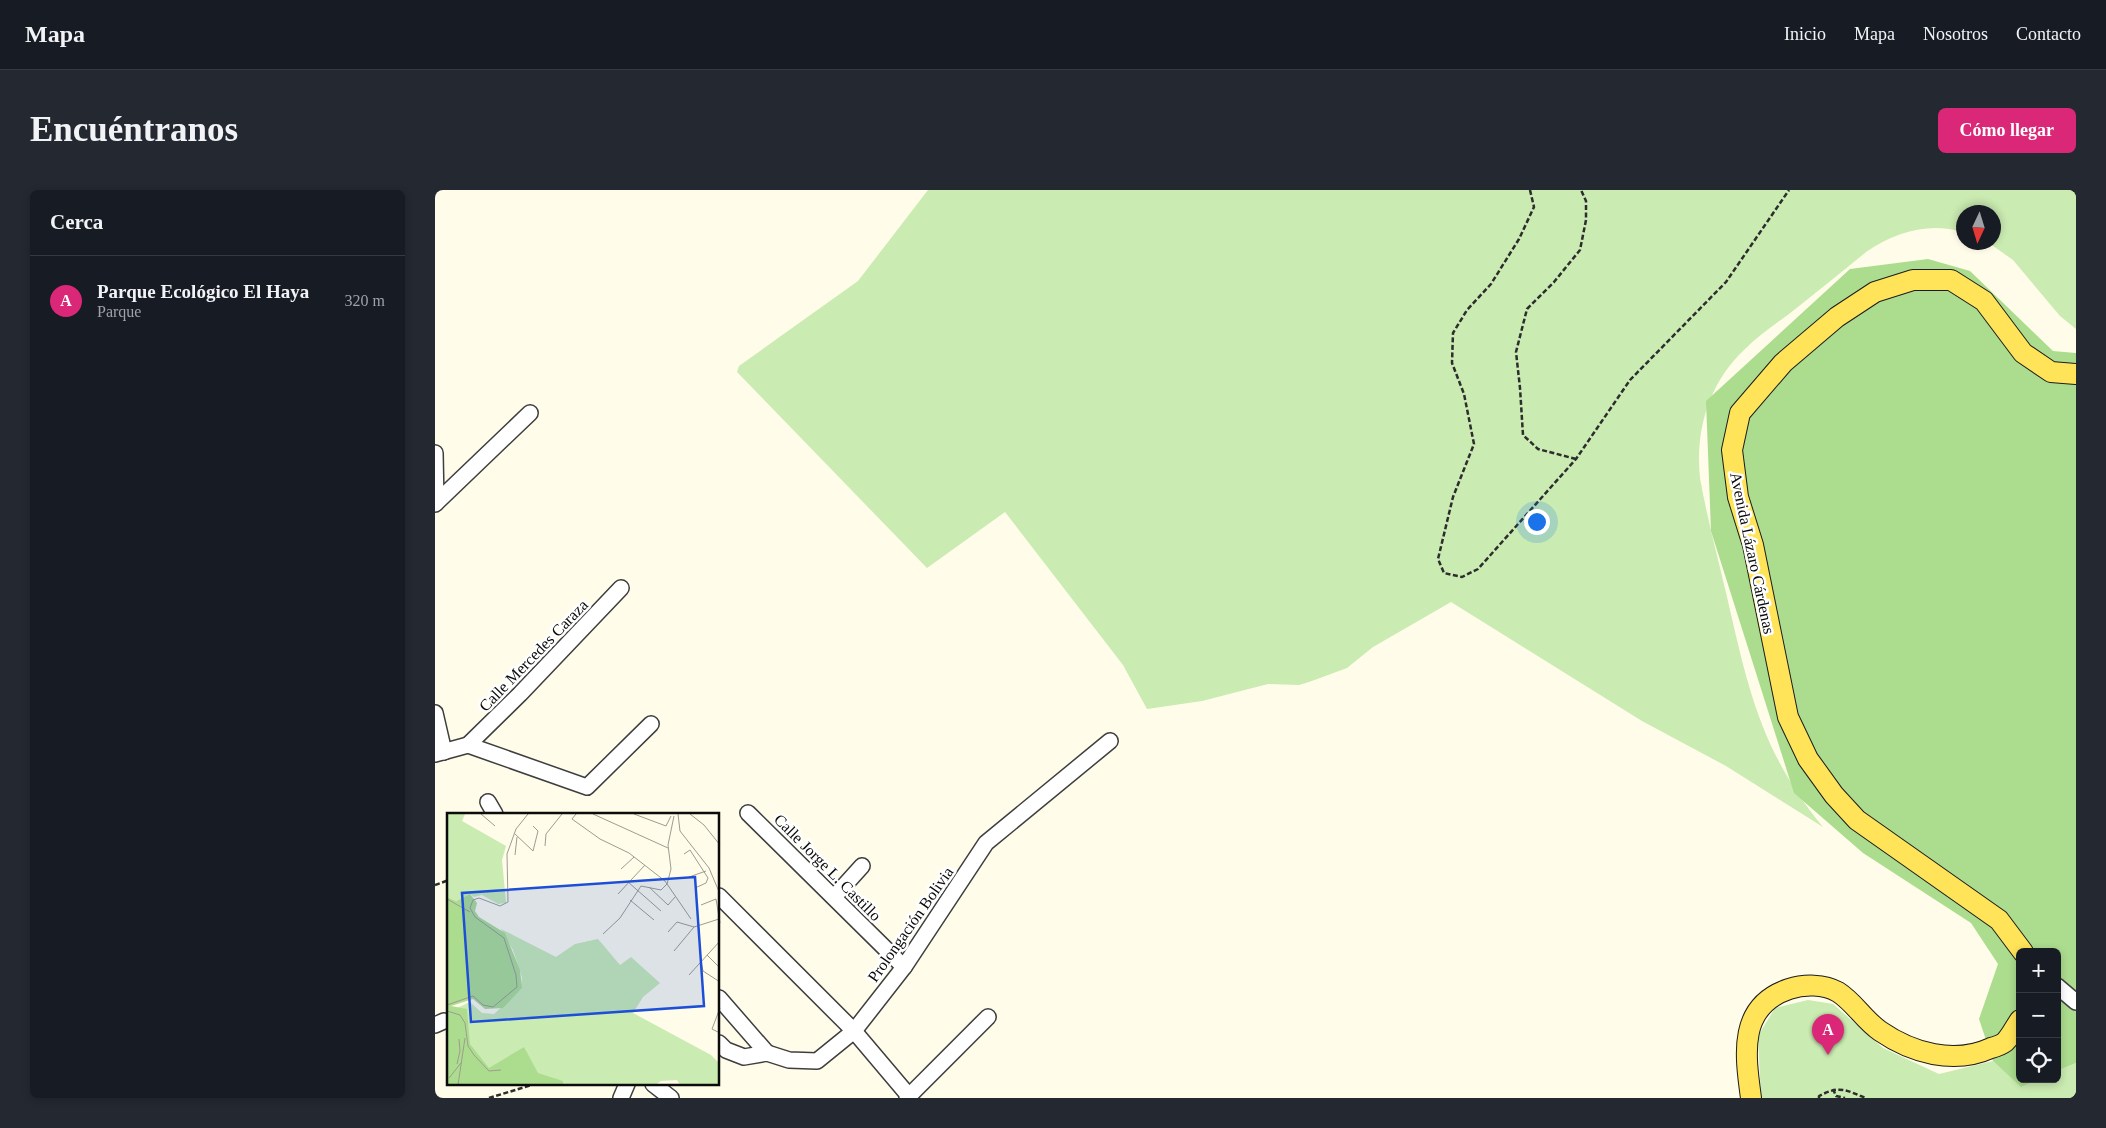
<!DOCTYPE html>
<html lang="es">
<meta charset="utf-8">
<style>
body{margin:0;font-family:Georgia,serif;background:#242831;color:#f1f3f6}
.controls{position:absolute;right:15px;bottom:15px;display:grid;overflow:hidden;border-radius:8px;box-shadow:0 2px 8px #0003}
.controls button{width:45px;height:45px;display:grid;place-items:center;padding:0;border:0;border-bottom:1px solid #363941;background:#171b24;color:#f1f3f6;font:25px sans-serif}
.compass{position:absolute;left:1521px;top:15px;width:45px;height:45px;border-radius:50%;background:#171b24;box-shadow:0 2px 8px #0003;rotate:184deg}
.you{position:absolute;left:1101px;top:331px;width:18px;height:18px;margin:-12px;border:4px solid #fff;border-radius:50%;background:#1a73e8;box-shadow:0 0 0 8px #1a73e833}
.badge{display:grid;place-items:center;width:32px;height:32px;border-radius:50%;background:#db2777;color:#fff;font-size:16px;font-weight:700}
.pin{position:absolute;translate:-50% -41px;filter:drop-shadow(0 1px 2px #0008)}
.pin::after{content:'';position:absolute;top:26px;width:18px;height:15px;background:inherit;clip-path:polygon(0 0,100% 0,50% 100%)}
.list{margin:0;padding:0;list-style:none}
h2{display:flex;justify-content:space-between;align-items:center;height:65px;margin:0;padding:0 20px;font-size:21px}
h2 small{font-size:16px;font-weight:400;color:#9ea1a6}
.list li{display:grid;grid-template-columns:32px 1fr auto;gap:15px;align-items:center;box-sizing:border-box;height:90px;padding:0 20px;border-top:1px solid #363941}
.list b{display:block;font-size:19px;white-space:nowrap}
.list p{margin:0;font-size:16px;white-space:nowrap;color:#9ea1a6}
.list em{font-size:16px;font-style:normal;color:#9ea1a6}
.icon{flex:none;width:28px;height:28px;fill:none;stroke:currentColor;stroke-width:2;stroke-linecap:round;stroke-linejoin:round}
.map{position:relative;flex:none;width:1641px;height:908px;overflow:hidden;border-radius:8px}
header{display:flex;align-items:center;gap:30px;box-sizing:border-box;height:70px;padding:0 25px;background:#171b24;border-bottom:1px solid #363941}
header strong{font-size:24px}
nav{display:flex;gap:28px;margin-inline-start:auto;font-size:18px}
.intro{display:flex;align-items:center;justify-content:space-between;box-sizing:border-box;height:120px;padding:0 30px}
h1{margin:0;font-size:35px}
.button{padding:12px 22px;border-radius:8px;background:#db2777;color:#fff;font-size:18px;font-weight:700}
main{display:flex;gap:30px;padding:0 30px}
aside{flex:1;background:#171b24;border-radius:8px;box-shadow:0 2px 8px #0003}
.map>svg:first-child{display:block}
.green{fill:#caebb1}
.forest{fill:#acdd8f}
.lines{fill:none;stroke-linecap:round;stroke-linejoin:round}
.minor-casing{stroke:#3e3e3e;stroke-width:18}
.major-casing{stroke:#1c1c1c;stroke-width:22}
.path{stroke:#2d2d2d;stroke-width:2.5;stroke-dasharray:5 2.5;stroke-linecap:butt}
.minor{stroke:#fff;stroke-width:15}
.major{stroke:#ffe359;stroke-width:20}
.labels{text-anchor:middle;stroke-width:5;stroke-linejoin:round;paint-order:stroke}
.street-label{font-size:16px;fill:#0b0b0b;stroke:#fff}
.inset-road{fill:none;stroke:#9d9c90;stroke-width:1}
.view{fill:#1d4ed8;fill-opacity:0.15;stroke:#1d4ed8;stroke-width:2.5}
.inset-edge{fill:none;stroke:#0b0b0b;stroke-width:2.5}
</style>
<header>
<strong>Mapa</strong>
<nav><a>Inicio</a><a>Mapa</a><a>Nosotros</a><a>Contacto</a></nav>
</header>
<div class="intro"><h1>Encuéntranos</h1><a class="button">Cómo llegar</a></div>
<main>
<aside>
<h2>Cerca<small></small></h2>
<ul class="list">
<li><span class="badge">A</span><div><b>Parque Ecológico El Haya</b><p>Parque</p></div><em>320 m</em></li>
</ul>
</aside>
<div class="map">
<svg width="1641" height="908" viewBox="0 0 1641 908">
<rect width="100%" height="100%" fill="#fffce9"/>
<g class="green">
<path d="M 493,0 L 1641,0 L 1641,139 L 1625,126 L 1578,70 L 1554,53 L 1558,52 L 1558,22 L 1528,22 L 1528,42 C 1494,32 1460,42 1431,62 C 1406,83 1380,103 1354,124 C 1339,135 1323,146 1309,160 C 1274,193 1260,240 1265,288 C 1272,328 1283,368 1292,407 C 1313,498 1326,562 1388,637 L 1291,576 L 1207,531 L 1016,412 L 938,457 L 912,478 L 874,492 L 864,495 L 833,494 L 767,511 L 712,519 L 688,475 L 570,322 L 492,378 L 302,182 L 304,176 L 423,91 Z"/>
<polygon points="1373,810 1398,814 1448,858 1504,884 1558,871 1586,896 1603,889 1622,889 1622,881 1641,873 1641,908 1326,908 1323,846 1340,818"/>
</g>
<polygon class="forest" points="1493,69 1535,81 1618,161 1641,163 1641,873 1622,881 1622,762 1585,762 1585,889 1603,889 1586,897 1558,871 1544,829 1563,774 1536,733 1428,663 1359,603 1276,341 1271,211 1415,79"/>
<g class="lines">
<defs>
<g id="minor">
<polyline points="0,263 1,313"/>
<polyline points="0,314 95,223"/>
<polyline points="0,523 9,562"/>
<polyline points="33,555 85,504 186,398"/>
<polyline points="0,564 33,555 152,597 216,534"/>
<polyline points="53,612 60,624"/>
<polyline points="313,623 469,777"/>
<polyline points="284,706 419,841 474,906"/>
<polyline points="399,707 427,676"/>
<polyline points="1622,796 1641,812"/>
<polyline points="284,808 332,863"/>
<polyline points="0,835 9,831"/>
<polyline points="284,853 291,860 309,867 332,863 354,870 382,871 419,841 469,777 551,653 675,551"/>
<polyline points="218,894 236,908"/>
<polyline points="186,908 192,894"/>
<polyline points="472,908 553,827"/>
</g>
<g id="major">
<polyline points="1588,762 1564,730 1422,630 1399,605 1373,569 1353,527 1318,355 1303,307 1297,260 1305,223 1348,173 1402,127 1440,102 1478,90 1516,90 1549,111 1588,163 1616,182 1641,184"/>
<path d="M 1316,908 C 1310,864 1303,816 1354,799 C 1369,794 1389,794 1403,802 C 1419,812 1429,830 1445,841 C 1477,863 1519,875 1556,858 C 1560,857 1566,855 1570,852 C 1576,846 1580,837 1585,830"/>
</g>
</defs>
<use href="#minor" class="minor-casing"/>
<use href="#major" class="major-casing"/>
<g class="path">
<polyline points="1095,0 1099,17 1084,49 1056,94 1032,120 1018,143 1017,173 1029,204 1039,254 1018,307 1003,369 1009,383 1027,387 1043,379 1141,269 1195,190 1291,92 1354,0"/>
<polyline points="1141,269 1103,259 1088,245 1085,198 1081,162 1092,119 1119,92 1145,60 1151,30 1151,11 1146,0"/>
<polyline points="0,695 14,690"/>
<polyline points="1398,899 1401,906 1410,908"/>
<polyline points="54,908 100,894"/>
<path d="M 1384,908 L 1384,906 C 1405,895 1410,900 1431,908"/>
</g>
<use href="#minor" class="minor"/>
<use href="#major" class="major"/>
</g>
<g class="labels">
<g class="street-label">
<text transform="translate(1318 363) rotate(78)" y="6">Avenida Lázaro Cárdenas</text>
<text transform="translate(98 465) rotate(-46)" y="6">Calle Mercedes Caraza</text>
<text transform="translate(393 677) rotate(45)" y="6">Calle Jorge L. Castillo</text>
<text transform="translate(475 734) rotate(-55)" y="6">Prolongación Bolivia</text>
</g>
</g>
<g transform="translate(12 623)">
<rect width="272" height="272" fill="#fffce9"/>
<path d="M 0,1 L 18,1 L 15,8 L 59,33 L 55,47 L 59,90 L 51,91 L 35,82 L 27,84 L 23,81 L 9,88 L 0,84 ZM 54,116 L 109,144 L 128,131 L 151,126 L 173,152 L 184,144 L 213,170 L 196,184 L 186,200 L 264,242 L 271,249 L 272,272 L 233,272 L 230,267 L 214,268 L 208,272 L 0,272 L 10,195 L 23,189 L 35,200 L 47,201 L 74,176 L 75,164 L 66,137 Z" fill="#caebb1"/>
<path d="M 23,81 L 30,90 L 28,98 L 32,104 L 58,120 L 73,157 L 75,175 L 56,195 L 38,196 L 26,186 L 4,193 L 20,196 L 23,231 L 42,255 L 77,234 L 91,260 L 116,268 L 116,272 L 0,272 L 0,84 L 9,88 Z" fill="#acdd8f"/>
<path class="inset-road" d="M 34,1 L 48,13M 129,1 L 125,6 L 153,26 L 182,40 L 218,68 L 244,106M 146,1 L 221,35M 187,1 L 219,13 L 224,3M 231,1 L 233,18 L 262,55 L 273,81M 243,1 L 257,12 L 273,32M 86,13 L 91,18 L 86,38M 68,21 L 86,38M 98,33 L 99,21 L 115,1M 237,41 L 243,37 L 261,65 L 259,70 L 248,75M 68,42 L 70,24M 174,56 L 187,44M 242,64 L 259,58M 181,69 L 214,98M 202,74 L 221,92 L 228,84M 171,81 L 198,52M 0,86 L 23,99M 183,87 L 207,107M 254,92 L 269,86 L 273,110M 221,119 L 230,109 L 247,114 L 272,106M 156,121 L 173,105 L 194,73 L 214,77 L 220,71 L 224,56 L 221,32 L 227,3M 227,138 L 247,114M 260,142 L 273,155M 254,149 L 256,158 L 273,169M 242,162 L 273,128M 0,192 L 26,183 L 36,192 L 46,194 L 70,174 L 69,162 L 57,125 L 28,104 L 23,95 L 26,87 L 32,85 L 53,93 L 61,89 L 60,41 L 69,16 L 81,1M 273,195 L 265,216 L 273,220M 0,198 L 13,202 L 18,210 L 21,233 L 27,242 L 42,258 L 54,257M 10,251 L 13,238 L 12,226M 2,265 L 14,250M 11,272 L 18,225"/>
<path class="view" d="M 248,64 L 257,193 L 24,209 L 15,80 Z"/>
<rect width="272" height="272" class="inset-edge"/>
</g>
</svg>
<div class="controls">
<button>+</button>
<button>−</button>
<button><svg class="icon" aria-label="locate" viewBox="0 0 24 24"><circle cx="12" cy="12" r="6"/><path d="M12 2v4M12 18v4M2 12h4M18 12h4"/></svg></button>
</div>
<svg class="compass" viewBox="-18 -18 36 36"><path d="M0-13l5 13h-10z" fill="#e53935"/><path d="M0 13l5-13h-10z" fill="#9ea1a6"/></svg>
<div class="you"></div>
<div class="pin badge" style="left:1393px;top:865px">A</div>
</div>
</main>
